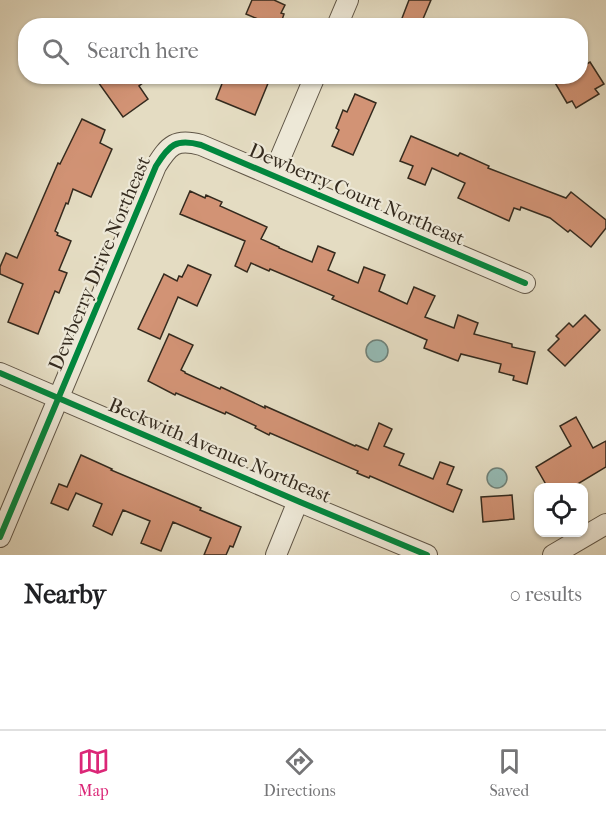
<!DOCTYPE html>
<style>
body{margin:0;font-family:"IM FELL French Canon",serif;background:#f6f6f6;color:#202124}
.controls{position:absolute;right:18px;bottom:18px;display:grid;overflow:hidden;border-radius:12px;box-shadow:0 2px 4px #0004}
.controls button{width:54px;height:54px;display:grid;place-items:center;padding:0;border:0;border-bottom:2px solid #e0e0e0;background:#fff;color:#202124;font:30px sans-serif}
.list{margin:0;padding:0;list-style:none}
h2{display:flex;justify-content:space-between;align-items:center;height:78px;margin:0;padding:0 24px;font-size:26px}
h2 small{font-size:20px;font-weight:400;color:#757577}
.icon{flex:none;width:33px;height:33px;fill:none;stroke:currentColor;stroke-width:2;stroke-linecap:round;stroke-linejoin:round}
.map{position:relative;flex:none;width:606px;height:555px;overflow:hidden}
.search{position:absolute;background:#fff;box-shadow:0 2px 4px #0004;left:18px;right:18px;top:18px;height:66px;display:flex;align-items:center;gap:15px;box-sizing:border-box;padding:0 21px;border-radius:24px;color:#757577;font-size:22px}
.sheet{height:174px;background:#fff}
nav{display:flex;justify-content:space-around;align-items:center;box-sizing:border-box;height:84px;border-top:2px solid #e0e0e0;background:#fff;font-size:16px;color:#757577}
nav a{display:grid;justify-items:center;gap:3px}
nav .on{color:#db2777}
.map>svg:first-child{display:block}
.water{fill:#95bbb5;stroke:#6e8179;stroke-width:1.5}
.building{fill:#d29375;stroke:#342a1e;stroke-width:1.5}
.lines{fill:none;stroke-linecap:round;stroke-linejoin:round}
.minor-casing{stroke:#605647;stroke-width:22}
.minor{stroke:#ede8d7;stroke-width:20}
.cycleway-casing{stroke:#ede8d7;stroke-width:10}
.cycleway{stroke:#00873e;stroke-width:6}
.labels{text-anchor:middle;stroke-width:4.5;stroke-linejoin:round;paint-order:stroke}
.street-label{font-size:20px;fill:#342a1e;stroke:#ede8d7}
</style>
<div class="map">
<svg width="606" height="555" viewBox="0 0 606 555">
<rect width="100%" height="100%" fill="#e4dcc2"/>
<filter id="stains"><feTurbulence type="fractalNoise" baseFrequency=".00333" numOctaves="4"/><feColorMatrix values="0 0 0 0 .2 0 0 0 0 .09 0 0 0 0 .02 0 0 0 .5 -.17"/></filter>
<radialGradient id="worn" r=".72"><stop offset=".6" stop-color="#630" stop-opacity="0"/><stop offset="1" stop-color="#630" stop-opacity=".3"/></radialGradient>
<g class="water">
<circle cx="377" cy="351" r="11"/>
<circle cx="497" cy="478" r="10"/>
</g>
<g class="building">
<polygon points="252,0 274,0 285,5 281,13 284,14 280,26 274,26 246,14"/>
<polygon points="409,0 431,0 420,26 399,26"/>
<polygon points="590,62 604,84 595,89 599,94 576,108 572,101 567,103 551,76 580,76 580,68"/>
<polygon points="106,76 152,76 139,86 148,99 123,117 98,82"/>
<polygon points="225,76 271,76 255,115 216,99"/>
<polygon points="355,94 376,103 353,155 332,146 339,130 336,128 343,110 347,112"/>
<polygon points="82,119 105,130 100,143 112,149 91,197 73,189 68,204 66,203 55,231 58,233 57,235 71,241 59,270 67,273 59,293 55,291 38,334 8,322 23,284 0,274 0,267 6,253 17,258 58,163 60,164"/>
<polygon points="411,136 458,156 460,153 489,166 488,168 566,198 571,192 606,220 606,228 591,247 570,230 568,232 550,218 521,207 520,210 514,208 509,221 458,198 465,183 432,168 425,185 408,178 413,166 400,161"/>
<polygon points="190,191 205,198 206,195 222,202 220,206 267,227 261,239 279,247 279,248 312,262 318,246 335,253 328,270 358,283 364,267 385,275 379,291 407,304 414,287 435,296 425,317 454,328 458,315 478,323 474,334 512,344 512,347 535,352 527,384 513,380 514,376 499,372 501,364 461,354 458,361 424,348 427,340 332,299 334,296 270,269 269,271 251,263 247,272 235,266 245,241 180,214"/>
<polygon points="188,265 211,275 197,306 178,297 160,339 138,329 164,274 177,281 179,276 182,277"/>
<polygon points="585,315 600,330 565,366 548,350 559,339 556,336 569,323 573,327"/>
<polygon points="169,334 193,345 181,370 185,372 185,373 220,389 221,387 265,408 265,406 355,446 356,445 368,450 379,423 392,429 384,446 404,454 399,465 433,479 440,462 454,467 447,484 462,490 453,512 370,476 369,478 357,473 358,471 270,433 269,435 255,428 256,426 226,412 225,414 176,393 175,395 148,381"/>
<polygon points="576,417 593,448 606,441 606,467 571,488 548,488 536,467 571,446 560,426"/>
<polygon points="81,455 112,469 111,470 201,508 200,510 241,527 233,547 230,546 226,555 204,555 211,538 173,522 161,551 141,543 150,521 123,510 112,535 93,526 102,504 76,493 68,510 51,503 59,484 67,487"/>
<polygon points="512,495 514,519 483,522 481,497"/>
</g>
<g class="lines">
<defs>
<g id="minor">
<polyline points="337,26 348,0"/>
<polyline points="273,175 315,76"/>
<polyline points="0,373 300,502 427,555"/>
<path d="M 0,537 L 156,166 C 169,145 176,138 201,145 L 525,283"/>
<polyline points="276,555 298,501"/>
<polyline points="553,555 606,524"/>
</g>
</defs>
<use href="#minor" class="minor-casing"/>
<use href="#minor" class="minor"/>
<defs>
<g id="cycleway">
<polyline points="0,373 300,502 427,555"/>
<path d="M 0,537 L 156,166 C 169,145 176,138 201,145 L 525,283"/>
</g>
</defs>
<use href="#cycleway" class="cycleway-casing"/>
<use href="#cycleway" class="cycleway"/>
</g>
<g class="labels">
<g class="street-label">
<text transform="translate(357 194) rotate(23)" y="7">Dewberry Court Northeast</text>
<text transform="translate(99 263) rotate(-67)" y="7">Dewberry Drive Northeast</text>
<text transform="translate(220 450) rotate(23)" y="7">Beckwith Avenue Northeast</text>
</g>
</g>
<rect width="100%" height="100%" filter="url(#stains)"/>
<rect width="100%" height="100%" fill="url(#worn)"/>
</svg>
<div class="controls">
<button><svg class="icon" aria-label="locate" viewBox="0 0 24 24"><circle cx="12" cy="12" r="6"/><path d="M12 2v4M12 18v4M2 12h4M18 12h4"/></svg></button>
</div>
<div class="search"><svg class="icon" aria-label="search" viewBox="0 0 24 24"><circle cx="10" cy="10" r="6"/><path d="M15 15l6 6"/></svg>Search here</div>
</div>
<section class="sheet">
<h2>Nearby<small>0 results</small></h2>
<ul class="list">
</ul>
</section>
<nav>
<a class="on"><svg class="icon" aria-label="map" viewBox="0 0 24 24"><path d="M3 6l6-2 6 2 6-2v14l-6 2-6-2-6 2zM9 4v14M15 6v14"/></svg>Map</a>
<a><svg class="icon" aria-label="directions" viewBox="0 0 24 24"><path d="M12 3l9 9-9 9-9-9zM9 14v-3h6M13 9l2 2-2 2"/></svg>Directions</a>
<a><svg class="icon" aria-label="saved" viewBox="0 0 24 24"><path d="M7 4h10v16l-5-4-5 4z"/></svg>Saved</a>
</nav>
